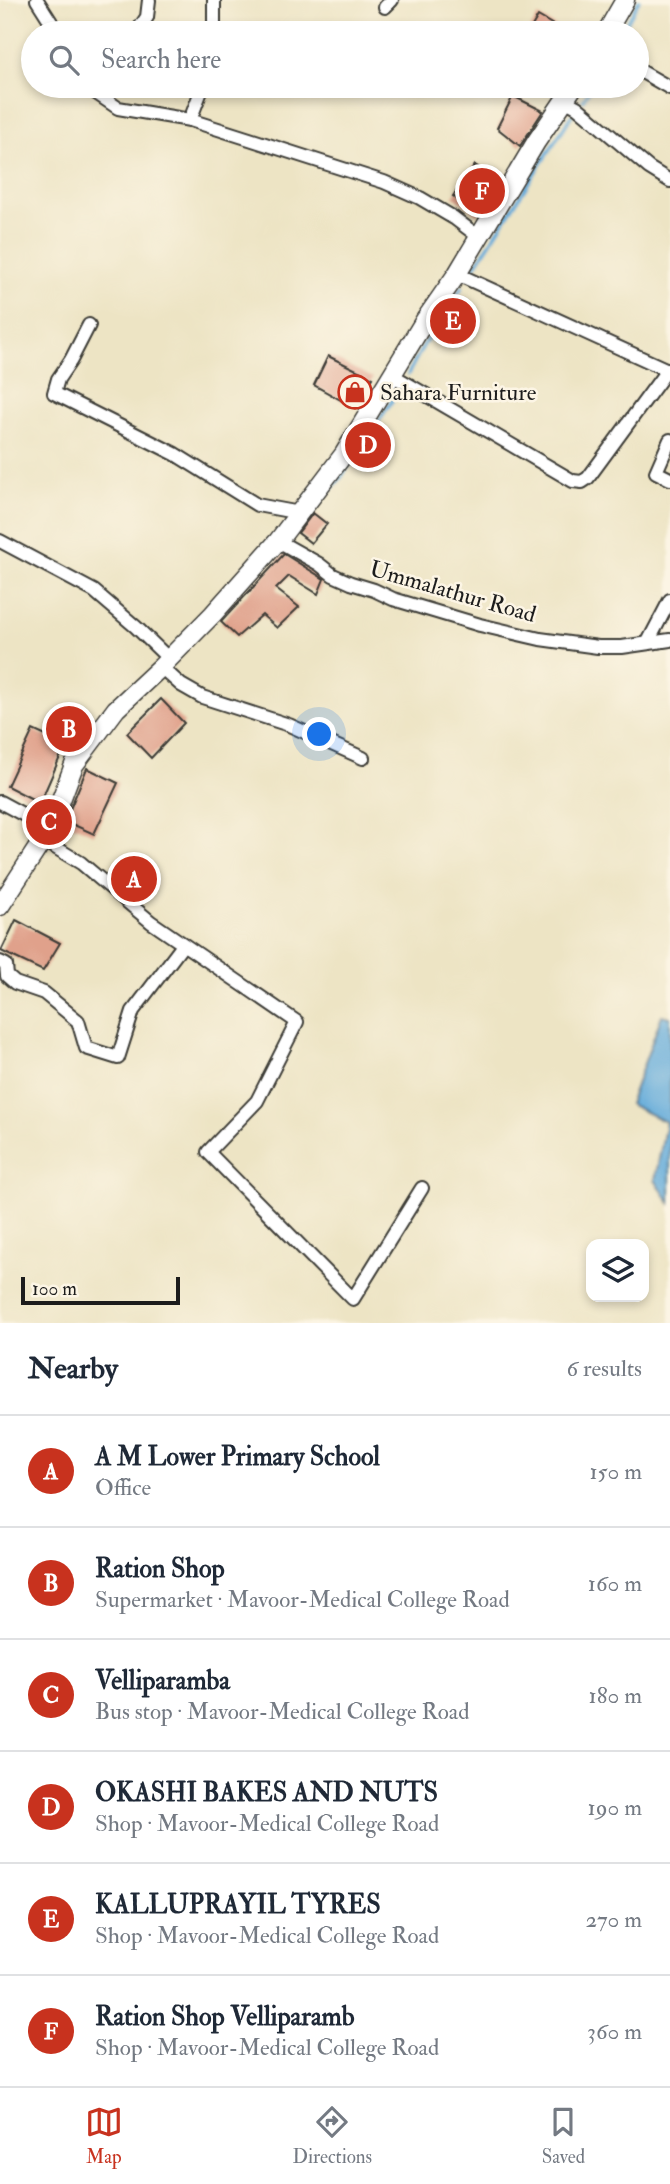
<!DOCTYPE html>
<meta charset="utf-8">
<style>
body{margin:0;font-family:"IM FELL Double Pica",serif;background:#f2f2f3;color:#1f2937}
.controls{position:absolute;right:21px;bottom:21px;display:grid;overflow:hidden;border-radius:14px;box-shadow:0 4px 10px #0003}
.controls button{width:63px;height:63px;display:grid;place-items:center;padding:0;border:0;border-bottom:2px solid #e0e1e3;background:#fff;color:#1f2937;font:35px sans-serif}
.scale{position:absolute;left:21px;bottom:18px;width:159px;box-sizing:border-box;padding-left:7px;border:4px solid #1c1c1c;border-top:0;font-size:19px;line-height:24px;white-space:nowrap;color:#1c1c1c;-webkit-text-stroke:5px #fcf5e5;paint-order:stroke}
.you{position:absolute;left:320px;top:735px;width:24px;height:24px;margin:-18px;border:5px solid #fff;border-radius:50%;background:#1a73e8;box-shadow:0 0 0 10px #1a73e833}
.badge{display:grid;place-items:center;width:46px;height:46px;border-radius:50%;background:#c8321e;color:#fff;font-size:23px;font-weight:700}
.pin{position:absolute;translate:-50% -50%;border:4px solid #fff;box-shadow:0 2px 7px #0006}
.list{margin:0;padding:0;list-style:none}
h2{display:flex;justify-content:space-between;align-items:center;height:91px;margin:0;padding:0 28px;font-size:30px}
h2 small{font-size:23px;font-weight:400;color:#747a83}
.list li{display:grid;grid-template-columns:46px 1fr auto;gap:21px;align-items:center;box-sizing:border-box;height:112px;padding:0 28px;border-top:2px solid #e0e1e3}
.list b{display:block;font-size:26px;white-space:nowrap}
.list p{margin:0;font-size:23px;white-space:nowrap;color:#747a83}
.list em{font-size:23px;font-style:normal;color:#747a83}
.icon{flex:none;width:38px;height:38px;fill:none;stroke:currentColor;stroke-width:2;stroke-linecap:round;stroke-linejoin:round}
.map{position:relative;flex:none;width:670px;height:1323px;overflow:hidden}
.search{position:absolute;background:#fff;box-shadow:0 4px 10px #0003;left:21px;right:21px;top:21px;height:77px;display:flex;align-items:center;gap:18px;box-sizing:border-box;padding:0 24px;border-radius:38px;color:#747a83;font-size:26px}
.sheet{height:763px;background:#fff}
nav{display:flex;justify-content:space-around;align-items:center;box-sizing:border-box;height:98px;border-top:2px solid #e0e1e3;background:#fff;font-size:19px;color:#747a83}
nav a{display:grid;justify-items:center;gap:4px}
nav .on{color:#c8321e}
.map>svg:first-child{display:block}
.water{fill:#63abda;stroke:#40647b;stroke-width:2}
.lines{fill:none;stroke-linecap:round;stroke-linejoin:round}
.stream{stroke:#63abda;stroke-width:3.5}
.building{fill:#e0a18b}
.street-casing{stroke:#3b3a35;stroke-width:16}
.secondary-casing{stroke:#3b3a35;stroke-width:21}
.street{stroke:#fff;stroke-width:12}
.secondary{stroke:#fff;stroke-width:18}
.labels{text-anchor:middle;stroke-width:5;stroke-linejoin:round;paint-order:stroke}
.poi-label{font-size:23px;fill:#1c1c1c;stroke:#fcf5e5;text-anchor:start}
.street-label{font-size:23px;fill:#1c1c1c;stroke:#fcf5e5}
</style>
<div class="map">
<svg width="670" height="1323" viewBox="0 0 670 1323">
<rect width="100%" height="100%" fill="#fcf5e5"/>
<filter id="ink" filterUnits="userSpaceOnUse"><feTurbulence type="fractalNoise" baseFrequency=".0143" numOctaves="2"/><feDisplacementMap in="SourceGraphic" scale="14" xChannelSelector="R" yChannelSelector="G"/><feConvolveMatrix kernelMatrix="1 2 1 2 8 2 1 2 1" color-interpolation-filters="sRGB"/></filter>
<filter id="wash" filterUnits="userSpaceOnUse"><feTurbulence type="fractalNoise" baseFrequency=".00686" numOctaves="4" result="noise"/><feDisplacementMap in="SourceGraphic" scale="28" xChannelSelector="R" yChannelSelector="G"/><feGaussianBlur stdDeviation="1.57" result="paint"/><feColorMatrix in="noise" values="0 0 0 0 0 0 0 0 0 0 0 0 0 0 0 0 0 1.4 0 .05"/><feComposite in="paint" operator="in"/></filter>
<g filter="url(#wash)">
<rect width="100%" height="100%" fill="#ede4c4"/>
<polygon class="water" points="662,1015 670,1017 670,1203 655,1180 666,1122 629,1104"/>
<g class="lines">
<g class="stream">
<polyline points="621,33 639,0"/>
<polyline points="583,100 592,86"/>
<polyline points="472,271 572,115"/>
<polyline points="408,374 426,341 462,287"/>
<polyline points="316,505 340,479 400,389"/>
</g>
</g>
<g id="blocks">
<g class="building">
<polygon points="538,16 567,33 528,33"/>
<polygon points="513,96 543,111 520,146 497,128"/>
<polygon points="475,165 499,180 478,215 453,196"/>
<polygon points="328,356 373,378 355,408 314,385"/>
<polygon points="313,513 327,524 311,543 298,533"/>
<polygon points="284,554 324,579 318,594 289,576 276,589 299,607 277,628 262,615 237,637 221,622"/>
<polygon points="161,699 184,723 151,758 127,733"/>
<polygon points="73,716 84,727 67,741 40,803 7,786 33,730 48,737"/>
<polygon points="87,768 118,783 94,834 65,821"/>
<polygon points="132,863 153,876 135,897 115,880"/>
<polygon points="16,920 60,943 43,971 1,951"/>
</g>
</g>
</g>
<g filter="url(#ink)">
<use href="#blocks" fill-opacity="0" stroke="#3b3a35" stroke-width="2"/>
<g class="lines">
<defs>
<g id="street">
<polyline points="37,0 58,33"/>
<polyline points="385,7 392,0"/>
<polyline points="136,33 147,17 149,0"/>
<polyline points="214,33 214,0"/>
<polyline points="637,69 670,88"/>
<polyline points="92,86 96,93 118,108 190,120 384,182 420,198 454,218 479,237"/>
<polyline points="564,100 577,107 649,168 670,181"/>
<polyline points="190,120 203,86"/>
<polyline points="457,274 670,371"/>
<polyline points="89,325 71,360 58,379 54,393 175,454 257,505 300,513"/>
<polyline points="392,375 573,481 582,482 588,478 668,369"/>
<polyline points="670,440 656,472 670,479"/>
<polyline points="0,541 94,591 136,627 169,659"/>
<polyline points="278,541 319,564 333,575 351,583 374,590 393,599 480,625 540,639 598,647 622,647 670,640"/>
<polyline points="648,642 670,600"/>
<polyline points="161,667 181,685 202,697 289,725 363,758"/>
<polyline points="0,802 50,829"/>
<polyline points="43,840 81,863 151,922 297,1022 257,1101 208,1152 353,1299 422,1188"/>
<polyline points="0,962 6,965 7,976 15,983 44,993 78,1021 86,1048 118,1058 133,1011 183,945"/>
</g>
<g id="secondary">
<polyline points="606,33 625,0"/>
<polyline points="0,906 50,829 74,765 116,709 161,667 213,614 278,541 344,454 425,320 457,274 536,142 574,86"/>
</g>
</defs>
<use href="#street" class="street-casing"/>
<use href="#secondary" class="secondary-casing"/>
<use href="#street" class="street"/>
<use href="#secondary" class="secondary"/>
</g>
</g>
<defs>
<symbol id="shop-ring" viewBox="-11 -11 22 22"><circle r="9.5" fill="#fcf5e5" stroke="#c8321e" stroke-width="1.5"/><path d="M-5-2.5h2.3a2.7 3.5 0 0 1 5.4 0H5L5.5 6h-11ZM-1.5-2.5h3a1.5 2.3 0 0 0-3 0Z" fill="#c8321e"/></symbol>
</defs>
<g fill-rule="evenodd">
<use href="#shop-ring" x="336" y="373" width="38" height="38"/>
</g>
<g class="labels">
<g class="poi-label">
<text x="380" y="400">Sahara Furniture</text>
</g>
<g class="street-label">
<text transform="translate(453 591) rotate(16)" y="8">Ummalathur Road</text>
</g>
</g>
</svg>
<div class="controls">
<button><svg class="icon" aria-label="layers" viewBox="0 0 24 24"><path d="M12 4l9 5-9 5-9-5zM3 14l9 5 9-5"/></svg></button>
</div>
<div class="scale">100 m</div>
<div class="you"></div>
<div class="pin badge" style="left:134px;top:879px">A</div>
<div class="pin badge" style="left:69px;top:729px">B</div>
<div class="pin badge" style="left:49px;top:822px">C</div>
<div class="pin badge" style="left:368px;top:445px">D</div>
<div class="pin badge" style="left:453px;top:321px">E</div>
<div class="pin badge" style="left:482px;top:191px">F</div>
<div class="search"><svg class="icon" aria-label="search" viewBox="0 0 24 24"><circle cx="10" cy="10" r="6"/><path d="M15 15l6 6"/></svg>Search here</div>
</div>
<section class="sheet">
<h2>Nearby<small>6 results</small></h2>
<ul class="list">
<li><span class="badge">A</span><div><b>A M Lower Primary School</b><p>Office</p></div><em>150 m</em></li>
<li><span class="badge">B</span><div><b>Ration Shop</b><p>Supermarket · Mavoor-Medical College Road</p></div><em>160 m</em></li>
<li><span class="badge">C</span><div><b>Velliparamba</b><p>Bus stop · Mavoor-Medical College Road</p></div><em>180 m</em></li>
<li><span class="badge">D</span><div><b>OKASHI BAKES AND NUTS</b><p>Shop · Mavoor-Medical College Road</p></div><em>190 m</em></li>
<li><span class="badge">E</span><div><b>KALLUPRAYIL TYRES</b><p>Shop · Mavoor-Medical College Road</p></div><em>270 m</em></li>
<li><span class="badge">F</span><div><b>Ration Shop Velliparamb</b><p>Shop · Mavoor-Medical College Road</p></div><em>360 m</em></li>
</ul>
</section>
<nav>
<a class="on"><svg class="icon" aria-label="map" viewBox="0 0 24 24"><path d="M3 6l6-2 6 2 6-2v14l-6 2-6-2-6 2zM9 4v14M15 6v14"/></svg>Map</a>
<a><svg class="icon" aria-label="directions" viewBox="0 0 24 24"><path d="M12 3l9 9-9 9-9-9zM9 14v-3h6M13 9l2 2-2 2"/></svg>Directions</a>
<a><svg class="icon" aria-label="saved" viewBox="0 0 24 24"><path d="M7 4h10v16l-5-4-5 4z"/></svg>Saved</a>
</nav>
